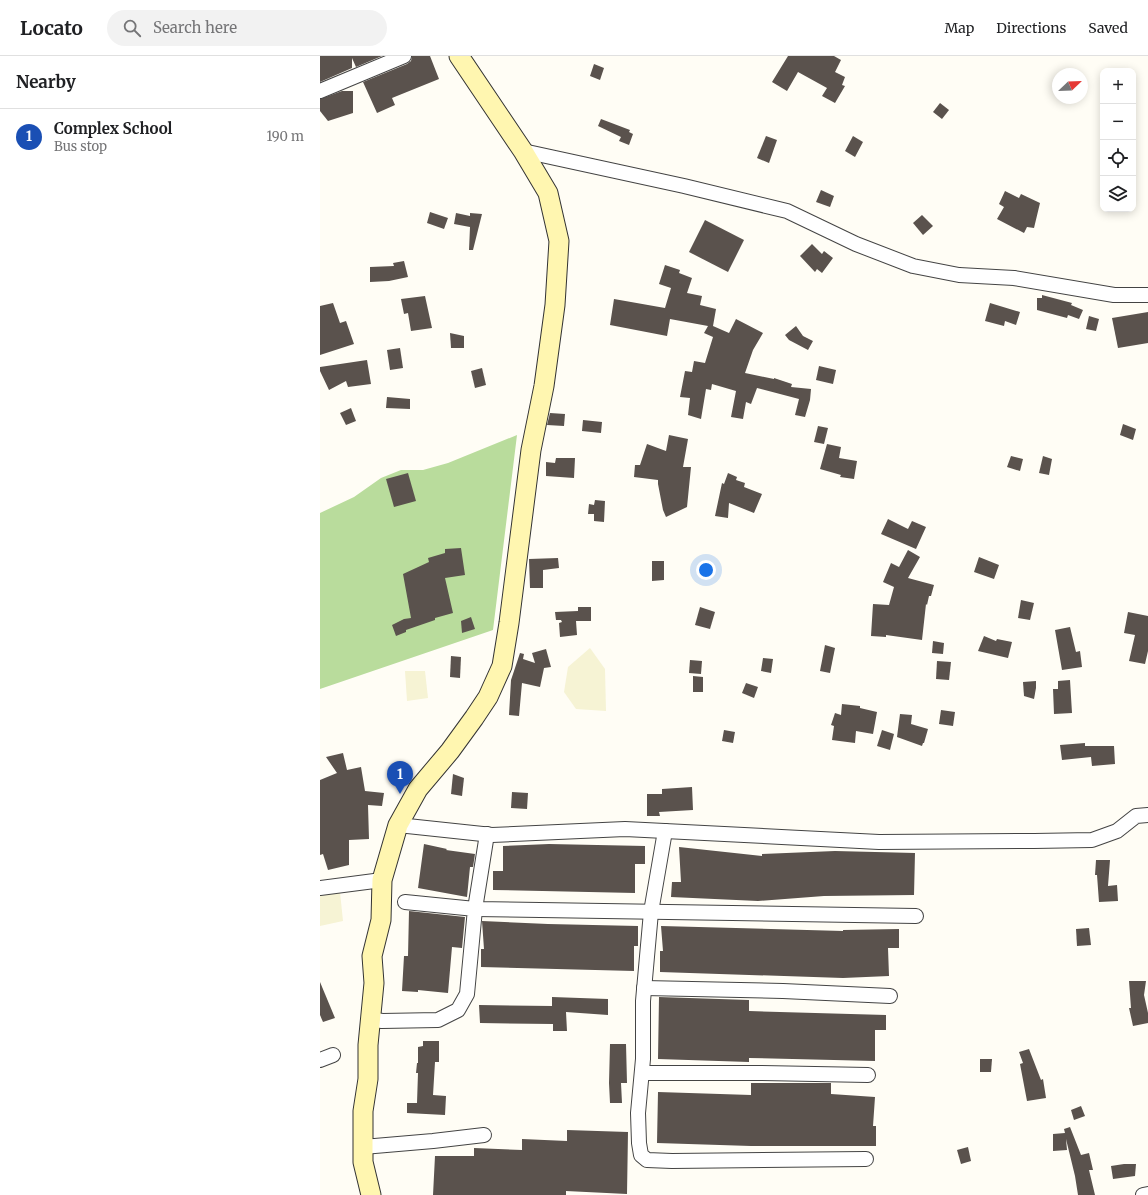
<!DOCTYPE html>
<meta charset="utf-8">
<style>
body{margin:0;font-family:Merriweather,serif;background:#f2f2f2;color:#202124}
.controls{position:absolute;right:12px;top:12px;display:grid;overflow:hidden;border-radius:8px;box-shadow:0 2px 10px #0003}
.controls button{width:36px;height:36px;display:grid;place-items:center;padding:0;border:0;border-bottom:1px solid #e0e0e0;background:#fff;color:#202124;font:20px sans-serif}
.compass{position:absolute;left:732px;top:12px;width:36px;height:36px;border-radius:50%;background:#fff;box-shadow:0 2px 10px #0003;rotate:67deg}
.you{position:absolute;left:386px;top:514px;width:14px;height:14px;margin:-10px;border:3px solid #fff;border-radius:50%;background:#1a73e8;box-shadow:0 0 0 6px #1a73e833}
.badge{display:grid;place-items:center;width:26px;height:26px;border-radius:50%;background:#2563eb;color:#fff;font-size:13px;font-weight:700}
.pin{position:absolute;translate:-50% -33px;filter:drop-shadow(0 1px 2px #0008)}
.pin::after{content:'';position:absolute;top:21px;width:14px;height:12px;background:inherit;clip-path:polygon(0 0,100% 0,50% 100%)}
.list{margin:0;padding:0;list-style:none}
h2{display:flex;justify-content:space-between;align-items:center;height:52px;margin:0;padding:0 16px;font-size:17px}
h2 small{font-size:13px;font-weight:400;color:#757577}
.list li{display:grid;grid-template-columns:26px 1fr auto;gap:12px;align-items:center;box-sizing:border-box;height:56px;padding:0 16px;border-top:1px solid #e0e0e0}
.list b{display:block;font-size:15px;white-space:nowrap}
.list p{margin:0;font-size:13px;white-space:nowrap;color:#757577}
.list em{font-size:13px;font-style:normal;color:#757577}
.icon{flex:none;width:22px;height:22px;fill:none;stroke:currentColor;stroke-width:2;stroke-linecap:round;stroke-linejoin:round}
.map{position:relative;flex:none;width:828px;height:1139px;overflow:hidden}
header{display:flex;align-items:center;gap:24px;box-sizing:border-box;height:56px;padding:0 20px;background:#fff;border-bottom:1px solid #e0e0e0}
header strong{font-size:19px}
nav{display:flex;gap:22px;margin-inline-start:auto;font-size:14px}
.search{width:280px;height:36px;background:#f2f2f2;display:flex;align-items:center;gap:10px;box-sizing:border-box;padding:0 14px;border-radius:22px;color:#757577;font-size:15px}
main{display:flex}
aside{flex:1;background:#fff}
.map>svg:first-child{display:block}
.farmland{fill:#f6f3d4}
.forest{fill:#b9dc9c}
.building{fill:#5a524d}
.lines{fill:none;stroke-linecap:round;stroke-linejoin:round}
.minor-casing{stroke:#444;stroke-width:16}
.secondary-casing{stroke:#333;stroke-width:21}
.minor{stroke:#fff;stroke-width:14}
.secondary{stroke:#fff6b0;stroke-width:19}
</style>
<header>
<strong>Locato</strong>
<div class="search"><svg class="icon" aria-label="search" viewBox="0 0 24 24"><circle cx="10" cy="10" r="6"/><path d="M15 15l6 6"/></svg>Search here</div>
<nav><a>Map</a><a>Directions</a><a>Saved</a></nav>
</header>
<main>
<aside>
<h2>Nearby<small></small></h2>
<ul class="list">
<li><span class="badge" style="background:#1a4fb4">1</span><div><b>Complex School</b><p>Bus stop</p></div><em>190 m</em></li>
</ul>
</aside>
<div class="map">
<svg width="828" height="1139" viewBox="0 0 828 1139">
<rect width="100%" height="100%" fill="#fffdf5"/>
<g class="farmland">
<polygon points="270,592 285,613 286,655 256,653 244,636 248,611"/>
<polygon points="85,615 105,615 108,642 87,645"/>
<polygon points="20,836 23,865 0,870 0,840"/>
</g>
<polygon class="forest" points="197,379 173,574 0,633 0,457 34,441 61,422 81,414 103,414 128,407"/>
<g class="building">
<polygon points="0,0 62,0 36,11 32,2 32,12 0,26"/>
<polygon points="92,0 110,0 119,23 72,42 75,49 57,57 43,26 87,8 91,5"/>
<polygon points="468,0 514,0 521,4 515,16 525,21 522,29 525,30 515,47 502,40 507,32 478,16 467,35 452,26"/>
<polygon points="274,8 284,12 280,24 270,20"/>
<polygon points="22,35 33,35 33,57 8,65 0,55 0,43"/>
<polygon points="620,47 629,54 622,63 613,56"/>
<polygon points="281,63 310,74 309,76 313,78 309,89 299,85 301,81 278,70"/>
<polygon points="446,80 457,84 449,107 437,102"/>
<polygon points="533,80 543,86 535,101 525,95"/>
<polygon points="501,134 514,140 510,151 496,146"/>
<polygon points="685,135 699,142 701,138 720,147 714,172 707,171 704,177 677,163 684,151 679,148"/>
<polygon points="110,156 128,162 124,173 107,167"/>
<polygon points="136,157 150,160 150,157 162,158 153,194 149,194 150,171 134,168"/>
<polygon points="602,159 613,170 603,179 593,167"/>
<polygon points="385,164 424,184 408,216 369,196"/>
<polygon points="492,188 502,198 504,195 513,202 502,217 497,213 495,216 480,200"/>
<polygon points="84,205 88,221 69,225 50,226 50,211 74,210 73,207"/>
<polygon points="345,209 360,214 359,217 372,222 367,237 382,240 380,249 396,253 393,270 409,277 416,263 443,277 433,294 425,317 454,323 454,322 472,328 471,331 491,333 490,344 485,361 475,359 479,343 437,332 431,348 426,346 423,363 411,361 416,335 392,328 391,334 386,333 381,363 368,359 370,342 360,341 365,315 372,316 374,305 385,307 393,281 384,277 388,270 350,263 347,280 290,269 294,243 345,252 351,232 339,228"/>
<polygon points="722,239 752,247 751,249 763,254 759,263 748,259 747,262 717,254 717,242 722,242"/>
<polygon points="105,240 112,272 91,275 88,257 84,258 81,243"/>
<polygon points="13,247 20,267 26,265 34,288 0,299 0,250"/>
<polygon points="670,247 700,256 696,269 685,265 684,270 665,265"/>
<polygon points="828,256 828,287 798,292 792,262"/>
<polygon points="769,260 779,263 776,275 766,273"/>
<polygon points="476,270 483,280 493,285 488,294 469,284 465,279"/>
<polygon points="130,277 144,280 144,292 131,292"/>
<polygon points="80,292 83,312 70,314 67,294"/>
<polygon points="47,304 51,328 28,331 26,325 9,334 0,315 0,311"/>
<polygon points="499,310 516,314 513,328 496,324"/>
<polygon points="162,312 166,329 155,332 151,315"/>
<polygon points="67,341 90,343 90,353 66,352"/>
<polygon points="31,352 36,365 26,369 20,357"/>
<polygon points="230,357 245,358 244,370 227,369"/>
<polygon points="263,364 282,366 281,377 262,375"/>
<polygon points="803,368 816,373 813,384 800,379"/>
<polygon points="498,370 508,372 504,388 494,386"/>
<polygon points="349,379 368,383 363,411 371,411 367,451 346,461 343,454 338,428 338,424 314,421 315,409 320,409 327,388 346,395"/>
<polygon points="507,388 521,391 519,402 537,405 534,423 520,421 521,419 500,413"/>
<polygon points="691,400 703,403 700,415 687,411"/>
<polygon points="723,400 732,403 729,419 719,417"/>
<polygon points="236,402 255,402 254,422 226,420 226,406 235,407"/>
<polygon points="88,417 96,445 74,451 66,423"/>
<polygon points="408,417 417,421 416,424 425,427 424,431 442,438 434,457 409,447 408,462 395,460 402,427 404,428"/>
<polygon points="275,444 285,445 284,466 274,465 274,458 268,458 269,448 274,449"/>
<polygon points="568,463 588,473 592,465 606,471 596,493 561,478"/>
<polygon points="141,492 145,519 125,522 133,557 115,562 115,564 86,574 86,576 76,580 72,569 84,563 91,562 83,518 109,506 108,502 125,497 125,493"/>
<polygon points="588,494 600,501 588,522 614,529 611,540 609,540 607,549 606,548 602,584 566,579 566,581 551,580 553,548 569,549 574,531 563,526 571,507 579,511"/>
<polygon points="659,501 679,509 674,523 654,516"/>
<polygon points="238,502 239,512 223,514 223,532 210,532 209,503"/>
<polygon points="332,505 344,505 344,524 332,525"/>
<polygon points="701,544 714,547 710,564 698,562"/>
<polygon points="258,551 271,551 271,565 256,565 257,579 240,581 239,567 242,566 241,564 236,564 235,556 258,555"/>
<polygon points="380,551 395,556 390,573 375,569"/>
<polygon points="808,556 828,560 828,595 825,608 809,605 815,579 804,577"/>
<polygon points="151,561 155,573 142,577 141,565"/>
<polygon points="750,571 756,596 760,595 762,611 742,614 735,574"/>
<polygon points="664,580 676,585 677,583 692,586 688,602 658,595"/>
<polygon points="613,585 624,587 623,598 612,597"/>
<polygon points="505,589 515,592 510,617 500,615"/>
<polygon points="226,593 231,611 224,612 220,631 202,627 199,660 189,659 191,624 200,597 204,598 203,603 215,607 212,597"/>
<polygon points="131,600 141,601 140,622 130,621"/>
<polygon points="443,602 453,603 451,617 441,615"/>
<polygon points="370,604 382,605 381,618 369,617"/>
<polygon points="617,605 631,606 629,624 616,623"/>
<polygon points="373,620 383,621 383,636 373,636"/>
<polygon points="750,624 752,657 734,658 733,633 738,633 738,625"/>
<polygon points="716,625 716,632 714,643 704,640 703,626"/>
<polygon points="426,627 438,631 434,642 422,637"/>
<polygon points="522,648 540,650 540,652 557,656 553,678 536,675 535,687 512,684 514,670 511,669 515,657 521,659"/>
<polygon points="621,654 635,656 633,670 619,668"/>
<polygon points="580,658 592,659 591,668 608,673 604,687 603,687 602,690 577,681"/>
<polygon points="404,674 415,676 413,687 402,685"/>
<polygon points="562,674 574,678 570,694 557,690"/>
<polygon points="765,687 765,690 794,690 795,708 772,710 771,701 742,704 740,689"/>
<polygon points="23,697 27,714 41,711 45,735 64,737 62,750 48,749 49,783 29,784 29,809 8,814 3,798 0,799 0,724 17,717 6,701"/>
<polygon points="133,718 144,722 142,740 131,738"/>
<polygon points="372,731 373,754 339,756 340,760 327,760 327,738 342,738 342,733"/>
<polygon points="192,736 208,737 207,753 191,752"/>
<polygon points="104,788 127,793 126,794 155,798 153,811 150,811 147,841 98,832"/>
<polygon points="229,788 325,790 325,808 315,808 315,837 173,834 173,815 183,815 183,790"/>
<polygon points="359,791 442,800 442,798 515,795 595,797 594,839 504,840 438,845 351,841 352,826 361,826"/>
<polygon points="776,804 790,804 788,830 797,829 798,845 779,846 777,819 775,819"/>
<polygon points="89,855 145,861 142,892 132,891 128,937 98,934 98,936 82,935 84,900 88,900"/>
<polygon points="162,865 228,868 318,870 318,890 314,890 314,915 161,911 161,893 164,893"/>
<polygon points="341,870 523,875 523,874 579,873 579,892 568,892 569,920 523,922 340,916 340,895 343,895"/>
<polygon points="769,872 771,889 757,890 756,873"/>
<polygon points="809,925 826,925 824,939 828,957 828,967 813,970 809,952 811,952"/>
<polygon points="0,926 15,962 3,966 0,959"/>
<polygon points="232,941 288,943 288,959 246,956 247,975 233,975 233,968 160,967 159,949 232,950"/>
<polygon points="339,941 429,944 429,955 566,959 566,974 555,974 555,1005 429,1002 429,1006 338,1003"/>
<polygon points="103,985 119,985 119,1006 115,1006 113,1039 126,1040 125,1059 87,1057 87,1047 97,1047 98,1017 96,1017 97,1007 98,1007 98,991 103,990"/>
<polygon points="290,988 306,988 307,1027 301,1027 302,1047 290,1047 289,1027"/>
<polygon points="709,993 721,1024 723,1023 726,1042 707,1045 700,1008 703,1007 699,996"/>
<polygon points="660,1003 672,1003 671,1016 660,1016"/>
<polygon points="431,1027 511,1027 511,1038 555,1041 553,1070 556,1070 556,1090 431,1090 337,1087 338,1036 431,1039"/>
<polygon points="761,1050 765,1060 754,1064 751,1054"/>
<polygon points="750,1071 761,1099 769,1097 773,1114 769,1114 775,1139 758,1139 755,1120 746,1083 747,1094 733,1095 733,1078 745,1077 744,1073"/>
<polygon points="247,1074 308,1076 307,1138 246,1135 246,1139 113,1139 115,1100 154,1100 154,1092 202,1094 202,1083 247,1085"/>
<polygon points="648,1091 651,1105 641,1108 637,1094"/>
<polygon points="804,1108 816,1108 815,1120 793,1123 791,1110"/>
</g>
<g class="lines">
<defs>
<g id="minor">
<polyline points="0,35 84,0"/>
<polyline points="203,95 364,130 467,155 536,188 593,210 639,219 694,222 794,239 828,239"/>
<polyline points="78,769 172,779 305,773 559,786 714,785 772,784 797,775 816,760 828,759"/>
<polyline points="345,775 331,856 323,945 323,1003 318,1057 319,1087 321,1099 327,1104 352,1105 546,1103"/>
<polyline points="167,778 155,853 596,860"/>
<polyline points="0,832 62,824"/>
<polyline points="324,932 463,935 570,940"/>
<polyline points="50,963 62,965 118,964 138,954 147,938 155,853 85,846"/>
<polyline points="0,1004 13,999"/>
<polyline points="322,1017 441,1017 548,1019"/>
<polyline points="43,1091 113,1085 164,1079"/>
<polyline points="823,1139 828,1138"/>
</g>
<polyline id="secondary" points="51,1139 43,1106 43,1055 48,1023 48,989 54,927 52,900 61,864 62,824 78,769 98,733 130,695 154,662 168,641 182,610 189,567 211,394 224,330 235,249 239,185 228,137 203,95 139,0"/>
</defs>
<use href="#minor" class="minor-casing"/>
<use href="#secondary" class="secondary-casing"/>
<use href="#minor" class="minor"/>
<use href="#secondary" class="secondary"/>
</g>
</svg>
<div class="controls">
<button>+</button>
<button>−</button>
<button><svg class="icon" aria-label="locate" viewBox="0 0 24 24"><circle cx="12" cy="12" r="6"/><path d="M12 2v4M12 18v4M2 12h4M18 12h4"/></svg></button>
<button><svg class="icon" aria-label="layers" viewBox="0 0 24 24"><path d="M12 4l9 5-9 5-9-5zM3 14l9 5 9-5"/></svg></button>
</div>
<svg class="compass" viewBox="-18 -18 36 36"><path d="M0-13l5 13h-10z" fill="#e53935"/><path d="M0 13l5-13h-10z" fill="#757577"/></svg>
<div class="you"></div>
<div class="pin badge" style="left:80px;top:738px;background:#1a4fb4">1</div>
</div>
</main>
